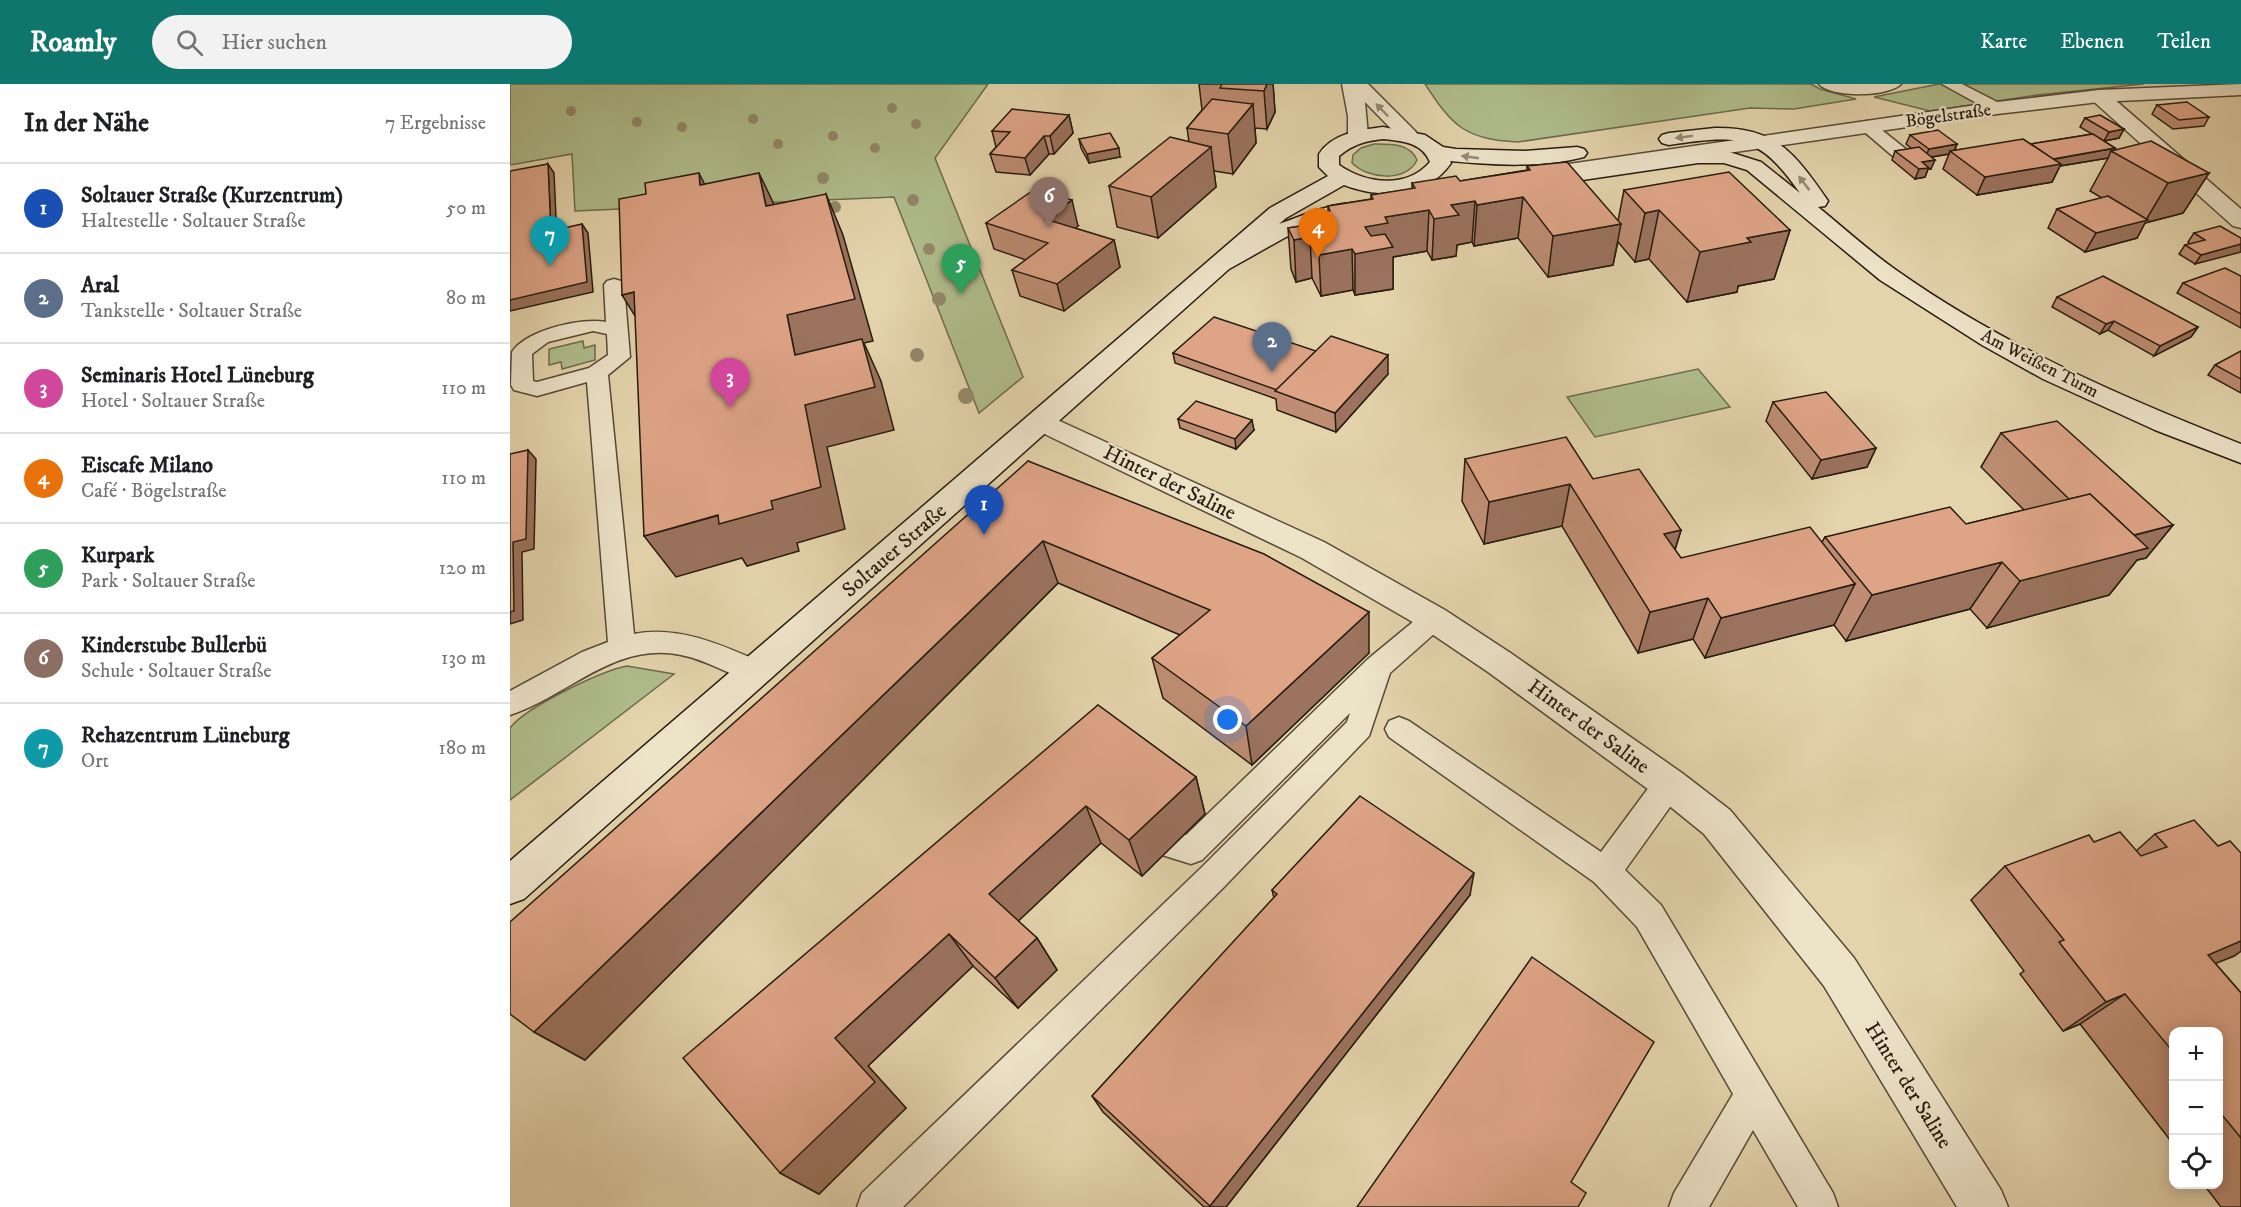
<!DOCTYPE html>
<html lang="de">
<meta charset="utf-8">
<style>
body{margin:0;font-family:"IM FELL DW Pica",serif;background:#f2f2f2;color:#202124}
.controls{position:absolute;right:18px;bottom:18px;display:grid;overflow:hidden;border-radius:12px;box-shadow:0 3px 15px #0003}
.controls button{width:54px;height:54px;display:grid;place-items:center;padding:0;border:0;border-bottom:2px solid #e0e0e0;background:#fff;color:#202124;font:30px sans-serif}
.you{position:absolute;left:718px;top:636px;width:21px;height:21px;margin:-15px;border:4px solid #fff;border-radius:50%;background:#1a73e8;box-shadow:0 0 0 9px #1a73e833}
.badge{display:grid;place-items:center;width:39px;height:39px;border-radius:50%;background:#0f766e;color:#fff;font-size:20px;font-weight:700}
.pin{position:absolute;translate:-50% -50px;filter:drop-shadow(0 2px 3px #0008)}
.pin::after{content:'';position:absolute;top:32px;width:21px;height:18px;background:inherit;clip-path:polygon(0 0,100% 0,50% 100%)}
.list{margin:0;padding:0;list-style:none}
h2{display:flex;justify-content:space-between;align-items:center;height:78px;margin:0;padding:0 24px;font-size:26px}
h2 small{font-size:20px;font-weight:400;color:#757577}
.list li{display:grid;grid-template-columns:39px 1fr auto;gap:18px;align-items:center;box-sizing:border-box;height:90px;padding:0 24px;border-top:2px solid #e0e0e0}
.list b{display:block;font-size:22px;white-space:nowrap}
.list p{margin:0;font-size:20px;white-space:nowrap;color:#757577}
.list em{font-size:20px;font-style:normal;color:#757577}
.icon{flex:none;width:33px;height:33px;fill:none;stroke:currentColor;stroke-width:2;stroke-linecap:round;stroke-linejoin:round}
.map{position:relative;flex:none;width:1731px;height:1123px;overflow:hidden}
header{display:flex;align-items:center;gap:36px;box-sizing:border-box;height:84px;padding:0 30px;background:#0f766e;color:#fff}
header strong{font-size:28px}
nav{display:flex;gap:33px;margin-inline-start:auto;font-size:21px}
.search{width:420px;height:54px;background:#f2f2f2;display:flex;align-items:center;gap:15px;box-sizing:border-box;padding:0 21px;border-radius:33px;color:#757577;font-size:22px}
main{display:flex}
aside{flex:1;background:#fff}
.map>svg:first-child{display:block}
.green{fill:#b0bd8c;stroke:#6c6c4e;stroke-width:1.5}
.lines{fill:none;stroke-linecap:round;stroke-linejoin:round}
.service-casing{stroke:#564a37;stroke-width:3}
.minor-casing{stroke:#564a37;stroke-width:3}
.tertiary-casing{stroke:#564a37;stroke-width:3}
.secondary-casing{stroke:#271c10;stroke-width:3}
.service{fill:#ede3c9;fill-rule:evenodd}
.minor{fill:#ede3c9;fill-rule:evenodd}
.tertiary{fill:#ede3c9;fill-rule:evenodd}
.secondary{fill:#ede3c9;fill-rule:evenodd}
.tree{fill:#93896b}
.wall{fill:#be8d73;stroke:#271c10;stroke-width:1.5}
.shaded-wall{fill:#9b735e;stroke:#271c10;stroke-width:1.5}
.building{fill:#dda486;stroke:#271c10;stroke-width:1.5}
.oneway{fill:#948976}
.labels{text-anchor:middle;stroke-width:4.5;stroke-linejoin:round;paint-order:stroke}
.far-street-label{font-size:18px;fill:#271c10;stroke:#ede3c9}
.street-label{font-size:21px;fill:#271c10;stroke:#ede3c9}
</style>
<header>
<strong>Roamly</strong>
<div class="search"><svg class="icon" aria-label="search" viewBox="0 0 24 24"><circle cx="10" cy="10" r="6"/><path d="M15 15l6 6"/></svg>Hier suchen</div>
<nav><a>Karte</a><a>Ebenen</a><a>Teilen</a></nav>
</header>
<main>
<aside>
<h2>In der Nähe<small>7 Ergebnisse</small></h2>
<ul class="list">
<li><span class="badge" style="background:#1a4fb4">1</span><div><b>Soltauer Straße (Kurzentrum)</b><p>Haltestelle · Soltauer Straße</p></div><em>50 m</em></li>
<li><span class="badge" style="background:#5c6f8a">2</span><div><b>Aral</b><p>Tankstelle · Soltauer Straße</p></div><em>80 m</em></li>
<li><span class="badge" style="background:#d1479c">3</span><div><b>Seminaris Hotel Lüneburg</b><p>Hotel · Soltauer Straße</p></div><em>110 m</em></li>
<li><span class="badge" style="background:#e8710a">4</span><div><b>Eiscafe Milano</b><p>Café · Bögelstraße</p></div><em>110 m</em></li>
<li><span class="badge" style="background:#2e9e5b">5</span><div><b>Kurpark</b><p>Park · Soltauer Straße</p></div><em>120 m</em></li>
<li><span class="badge" style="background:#8d6e63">6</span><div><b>Kinderstube Bullerbü</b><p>Schule · Soltauer Straße</p></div><em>130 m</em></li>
<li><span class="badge" style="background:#0f9aa8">7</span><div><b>Rehazentrum Lüneburg</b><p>Ort</p></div><em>180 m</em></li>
</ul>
</aside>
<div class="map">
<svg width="1731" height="1123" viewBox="0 0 1731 1123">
<rect width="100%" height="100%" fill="#e4d4ac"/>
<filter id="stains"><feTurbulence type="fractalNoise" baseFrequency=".00333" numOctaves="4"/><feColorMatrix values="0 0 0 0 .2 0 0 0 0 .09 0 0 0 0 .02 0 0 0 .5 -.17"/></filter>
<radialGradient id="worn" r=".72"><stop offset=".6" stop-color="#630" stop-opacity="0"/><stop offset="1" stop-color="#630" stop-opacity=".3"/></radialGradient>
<g class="green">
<polygon points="0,0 478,0 425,74 513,293 469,329 384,113 65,127 62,70 0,81"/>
<path d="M 915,0 L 1301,0 L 1310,5 L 1346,15 L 1284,25 L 1240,24 L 1008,58 C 955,55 943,43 915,0 Z"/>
<polygon points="1429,0 1634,0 1527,11 1420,27 1364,13"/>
<path d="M 864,60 C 880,60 900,59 907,76 C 896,99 858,95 842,79 L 843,71 L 851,64 Z"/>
<polygon points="73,257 74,264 85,261 85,276 52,285 51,278 39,281 39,265"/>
<polygon points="1188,285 1220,323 1085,353 1057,313"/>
<path d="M 117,582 L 164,590 L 0,716 L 0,644 C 16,623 91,587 117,582 Z"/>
</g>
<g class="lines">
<defs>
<g id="service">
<path d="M 1309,0 L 1391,0 C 1379,13 1321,14 1309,0 Z"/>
<polygon points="1432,0 1452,0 1493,21 1495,24 1487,29 1481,27"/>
<polygon points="1357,37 1363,39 1397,66 1399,70 1397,74 1385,74 1351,45 1349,42 1351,39"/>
<path d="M 104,195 L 111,197 L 114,201 L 120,273 L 98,291 L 124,550 C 169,541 214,562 255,580 L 259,588 L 255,596 L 245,599 C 220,591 197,576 171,571 C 105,557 58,612 0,631 L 0,607 L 72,568 L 98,558 L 77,298 L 27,312 L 4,306 L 1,301 L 2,268 C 16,246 72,233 96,238 L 94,201 L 97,197 ZM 83,247 L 97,250 L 98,271 L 79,284 L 27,298 L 23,297 L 22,270 L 38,258 Z"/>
<polygon points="924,525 933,528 937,535 933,542 880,589 859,652 713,804 393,1123 347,1123 352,1109 691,784 837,638 840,629 692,776 681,780 652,771 647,761 652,751 663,747 676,751 858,575 915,528"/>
<polygon points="889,633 899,637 1091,768 1148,691 1159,687 1170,691 1174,700 1170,709 1115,786 1151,821 1323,1109 1328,1123 1288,1123 1243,1046 1199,1123 1159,1123 1164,1109 1223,1010 1127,843 1084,798 879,653 875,645 879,637"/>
</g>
<g id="minor">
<polygon points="1589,6 1596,8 1731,125 1731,144 1723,142 1582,16 1579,12 1582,8"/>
<polygon points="530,328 814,458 935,526 1002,570 1172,689 1220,726 1344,874 1491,1106 1498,1123 1447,1123 1314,902 1194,750 1146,711 978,588 913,544 792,474 520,343 516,337 520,331"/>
</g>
<g id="tertiary">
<polygon points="832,0 858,0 905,47 908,51 905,55 891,55 855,18 858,52 855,56 841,56 838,52 838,32"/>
<polygon points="1731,0 1731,11 1589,18 1487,30 1052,93 1045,91 1042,87 1045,83 1052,81 1487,18 1589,6"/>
</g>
<g id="secondary">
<path d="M 873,43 L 915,51 L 933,63 L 946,65 L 1015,67 L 1067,63 L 1074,65 L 1077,69 L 1074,73 C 1032,84 984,81 940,77 L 941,79 C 917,114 871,115 834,101 L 776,134 L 769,140 C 789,133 830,115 851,120 L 854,125 L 851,130 L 814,139 L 776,153 L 719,185 L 14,815 L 0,820 L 0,777 L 760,124 L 818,92 L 809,83 L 809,70 C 823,49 850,46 873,43 ZM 873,55 C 892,57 912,58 920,78 C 897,105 856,100 829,81 L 829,72 C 843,60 856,57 873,55 Z"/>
<path d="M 1205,44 C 1267,43 1285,70 1318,117 L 1315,122 L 1308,123 C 1334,144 1359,167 1386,186 C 1492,261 1611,313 1731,360 L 1731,379 L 1645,346 L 1533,295 L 1472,261 L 1370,196 L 1237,86 L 1214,79 L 1188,79 L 1025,103 L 1018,101 L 1014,97 L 1018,93 L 1025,91 L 1188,67 L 1216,67 L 1251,78 L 1290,109 C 1248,49 1228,51 1159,61 L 1152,59 L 1149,55 L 1152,51 L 1159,49 Z"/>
</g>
</defs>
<use href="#service" class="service-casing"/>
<use href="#minor" class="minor-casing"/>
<use href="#tertiary" class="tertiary-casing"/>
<use href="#secondary" class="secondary-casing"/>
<use href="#service" class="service"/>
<use href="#minor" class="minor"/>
<use href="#tertiary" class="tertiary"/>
<use href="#secondary" class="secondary"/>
</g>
<g class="tree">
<circle cx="382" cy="24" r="5"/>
<circle cx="61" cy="27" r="5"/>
<circle cx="243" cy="35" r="5"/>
<circle cx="127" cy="38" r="5"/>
<circle cx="406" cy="40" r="5"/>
<circle cx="172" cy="43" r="5"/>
<circle cx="323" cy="52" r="5"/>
<circle cx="268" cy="60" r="5"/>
<circle cx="365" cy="64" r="5"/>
<circle cx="313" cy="94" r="6"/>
<circle cx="403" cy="116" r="6"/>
<circle cx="325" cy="123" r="6"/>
<circle cx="419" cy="165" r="6"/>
<circle cx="429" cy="215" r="7"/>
<circle cx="407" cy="271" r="7"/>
<circle cx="456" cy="312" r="8"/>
</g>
<g class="wall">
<polygon points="689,0 763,0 765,28 757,45 745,44 746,59 723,90 704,87 706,103 648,154 607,143 599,102 679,58 677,44 692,26"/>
<polygon points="1647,21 1699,33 1694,42 1663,45 1642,30"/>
<polygon points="559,31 563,49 544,70 539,70 520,91 486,88 480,70 486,63 482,47"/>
<polygon points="1575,34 1614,45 1609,54 1594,57 1605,64 1604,66 1699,89 1673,129 1635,139 1627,154 1575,168 1538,144 1547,125 1592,114 1580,107 1598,74 1550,82 1542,98 1467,111 1433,85 1439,70 1422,73 1421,85 1418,85 1415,93 1405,95 1382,76 1385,67 1402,65 1396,60 1400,51 1447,60 1445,66 1521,60 1582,50 1570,43"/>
<polygon points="569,55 610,73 579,79 571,64"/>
<polygon points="1017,82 1108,137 1114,106 1280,146 1264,195 1228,202 1227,208 1177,218 1139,175 1125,178 1108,158 1103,181 1038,193 1008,154 964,162 962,158 947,161 946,172 922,176 917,167 883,173 883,205 845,211 843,206 811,212 802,194 786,198 781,185 778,144 799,141 799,131 818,127 818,122 861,115 861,111 902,105 902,99 950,97 1017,86"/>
<polygon points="476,139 568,142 565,144 604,156 610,183 554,227 510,212 502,186 516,176 484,165"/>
<polygon points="1684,149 1731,154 1685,180 1669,170 1675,161 1680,160 1678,158"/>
<polygon points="1731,192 1731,244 1667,209 1673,199"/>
<polygon points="1547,213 1688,243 1681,253 1644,272 1598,246 1590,250 1542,223"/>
<polygon points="806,267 878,290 826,348 767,326 766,315 665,279 663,269"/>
<polygon points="1731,267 1731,309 1698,291 1705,281"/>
<polygon points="1263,318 1366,364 1357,383 1302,395 1256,337"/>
<polygon points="668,335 744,346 726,365 670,344"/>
<polygon points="1491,349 1663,441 1636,474 1627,476 1599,511 1477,544 1460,525 1336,557 1324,541 1195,574 1183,555 1128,569 1052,442 974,460 952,417 955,375 1083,395 1171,446 1165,466 1171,474 1312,458 1315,453 1456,440 1514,426 1471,383"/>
<polygon points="518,377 859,569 742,681 653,614 642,574 670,551 548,499 75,976 24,948"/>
<polygon points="588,621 686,693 695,730 632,792 591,759 508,837 527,854 547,886 508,924 463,882 358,982 396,1024 309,1110 270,1089"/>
<polygon points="1645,750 1708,762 1731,769 1731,867 1724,872 1705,879 1731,909 1731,1123 1711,1123 1694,1101 1708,1101 1708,948 1664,948 1664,1061 1570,940 1553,947 1510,890 1514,887 1461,816 1495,782 1626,767"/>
<polygon points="762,806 960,811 716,1123 694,1123 593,1028 582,1012 764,814"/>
</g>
<g class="shaded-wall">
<polygon points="757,0 763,0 765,28 757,45 754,7"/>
<polygon points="743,20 746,59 723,90 718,50"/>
<polygon points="559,31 563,49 544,70 540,52"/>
<polygon points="1614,45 1609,54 1594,57 1599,48"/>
<polygon points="534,52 539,70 520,91 515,74"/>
<polygon points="1447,60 1443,69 1440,67 1439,70 1415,74 1419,65"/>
<polygon points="701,63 706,103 648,154 641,113"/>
<polygon points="609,64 610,73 579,79 577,70"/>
<polygon points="1605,64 1603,68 1601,67 1598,74 1550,82 1542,98 1467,111 1475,93 1540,76"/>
<polygon points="1425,76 1421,85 1418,85 1415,93 1405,95 1412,78"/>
<polygon points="38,80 44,89 47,156 41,147"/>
<polygon points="189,89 209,129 190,101"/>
<polygon points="249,89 268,129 256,122"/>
<polygon points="1699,89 1673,129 1635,139 1627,154 1575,168 1586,149 1636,136 1658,99"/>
<polygon points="316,110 333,151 363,257 354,259 371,297 384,346 317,363 335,445 287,459 289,467 237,482 232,474 166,493 134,452 261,417 295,321 277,231"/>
<polygon points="1013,113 1008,154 964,162 967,121"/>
<polygon points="562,116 568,142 542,161 535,135"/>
<polygon points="965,117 962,158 947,161 946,172 922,176 924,135 941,121"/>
<polygon points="919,126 917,167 883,173 883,205 845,211 845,170 855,143 875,133"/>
<polygon points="1149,126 1139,175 1125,178 1135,129"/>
<polygon points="72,140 78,149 83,208 0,227 0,216"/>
<polygon points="1111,140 1103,181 1038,193 1043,152"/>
<polygon points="1280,146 1264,195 1228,202 1227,208 1177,218 1190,168 1237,154"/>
<polygon points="800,153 802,194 786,198 784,156"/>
<polygon points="604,156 610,183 554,227 547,200"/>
<polygon points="1731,160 1731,168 1685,180 1691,171"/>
<polygon points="842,165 843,206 811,212 809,171"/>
<polygon points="124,208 138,253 112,211"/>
<polygon points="1604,237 1598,246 1590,250 1596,240"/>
<polygon points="1688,243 1681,253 1644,272 1650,262"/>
<polygon points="878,271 878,290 826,348 825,329"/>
<polygon points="742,336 744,346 726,365 725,355"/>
<polygon points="1366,364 1357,383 1302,395 1311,376"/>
<polygon points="18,366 26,375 24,465 12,468 13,536 0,540 3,458"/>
<polygon points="1060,400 1052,442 974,460 979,418"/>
<polygon points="1663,441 1636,474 1627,476 1599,511 1477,544 1510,497 1603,457"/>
<polygon points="1171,446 1158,488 1154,450"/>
<polygon points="533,457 548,499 75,976 24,948"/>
<polygon points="1492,478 1460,525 1336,557 1362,511"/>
<polygon points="1345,500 1324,541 1195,574 1211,534"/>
<polygon points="1198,514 1183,555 1128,569 1140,528"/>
<polygon points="859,528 859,569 742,681 736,642"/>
<polygon points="686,693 695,730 632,792 619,756"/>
<polygon points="576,722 591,759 501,844 479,810"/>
<polygon points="964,789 960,811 716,1123 700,1123 700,1122"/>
<polygon points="439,850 463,882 358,982 396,1024 309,1110 270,1089 325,954"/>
<polygon points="527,854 547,886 508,924 485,894"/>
<polygon points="1731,857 1731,867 1724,872 1650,902 1698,871"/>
<polygon points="1615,910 1570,940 1553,947 1596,918"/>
</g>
<g class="building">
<polygon points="712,0 757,0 754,7 710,4"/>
<polygon points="702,15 743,20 718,50 677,44"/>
<polygon points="1677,18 1699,33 1669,36 1647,21"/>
<polygon points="502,25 559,31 540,52 534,52 515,74 480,70 500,48 482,47"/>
<polygon points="1590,31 1614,45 1599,48 1575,34"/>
<polygon points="1428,46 1447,60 1419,65 1400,51"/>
<polygon points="600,49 609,64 577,70 569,55"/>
<polygon points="1583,50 1605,64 1543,75 1521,60"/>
<polygon points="660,53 701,63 641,113 599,102"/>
<polygon points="1513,55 1551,80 1475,93 1440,67"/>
<polygon points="1641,57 1699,89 1658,99 1601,67"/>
<polygon points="1409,63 1425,76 1412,78 1419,84 1409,85 1385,67"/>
<polygon points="1057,78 1111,140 1043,152 1013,113 967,121 965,117 941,121 949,131 924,135 919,126 875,133 878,139 855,143 861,152 875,150 883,163 845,170 842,165 809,171 800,153 784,156 778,144 804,140 799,131 820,127 818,122 863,115 861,111 905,104 902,99 946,92 950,97 1020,86 1017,82"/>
<polygon points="38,80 41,147 72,140 77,198 0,216 0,87"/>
<polygon points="1219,88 1280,146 1237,154 1241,158 1190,168 1149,126 1135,129 1114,106"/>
<polygon points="189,89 190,101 249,89 256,122 316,110 345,215 277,231 285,271 352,255 365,303 295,321 311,403 261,417 263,425 209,440 208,431 134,452 124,208 112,211 109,115 136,110 135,99"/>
<polygon points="525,105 562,116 535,135 604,156 547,200 502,186 538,159 476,139"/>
<polygon points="1598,112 1638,136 1586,149 1547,125"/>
<polygon points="1710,142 1731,154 1731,160 1691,171 1675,161 1695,156 1684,149"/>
<polygon points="1715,184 1731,192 1731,230 1673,199"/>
<polygon points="1593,192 1688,243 1650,262 1604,237 1596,240 1547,213"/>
<polygon points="704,233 806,267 767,306 663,269"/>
<polygon points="821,252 878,271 825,329 765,307"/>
<polygon points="1731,267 1731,295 1705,281"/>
<polygon points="1316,308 1366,364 1311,376 1263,318"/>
<polygon points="686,317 742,336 725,355 668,335"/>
<polygon points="1547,337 1663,441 1624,451 1580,410 1559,415 1491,349"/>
<polygon points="1056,353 1083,395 1129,385 1171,446 1154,450 1171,474 1300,443 1345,500 1211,534 1198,514 1140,528 1060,400 979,418 955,375"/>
<polygon points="18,366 16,455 3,458 4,527 0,528 0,370"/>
<polygon points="518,377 754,470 859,528 736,642 642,574 700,526 533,457 24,948 0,930 0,838"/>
<polygon points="1580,410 1638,464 1510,497 1492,478 1362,511 1315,453 1440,423 1456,440"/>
<polygon points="588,621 686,693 619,756 576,722 479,810 527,854 485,894 439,850 325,954 365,998 270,1089 173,974"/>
<polygon points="850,712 964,789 700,1122 582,1012 767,810 762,806"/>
<polygon points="1684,736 1708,762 1720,757 1731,769 1731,857 1698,871 1731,909 1731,1054 1708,1026 1708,948 1664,948 1664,969 1615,910 1596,918 1549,858 1554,856 1495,782 1579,751 1584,758 1610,748 1631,772 1657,763 1645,750"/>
<polygon points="1022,873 1144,958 1061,1098 1076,1109 1068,1123 847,1123"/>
</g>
<defs><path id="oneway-solid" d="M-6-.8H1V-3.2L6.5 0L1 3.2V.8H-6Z" transform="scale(1.5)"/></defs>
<g class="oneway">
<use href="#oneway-solid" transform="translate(872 26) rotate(-134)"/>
<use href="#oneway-solid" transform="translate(1174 53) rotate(172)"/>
<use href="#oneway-solid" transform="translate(960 73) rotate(-172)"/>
<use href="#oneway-solid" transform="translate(1294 99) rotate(-127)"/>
</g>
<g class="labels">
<g class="far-street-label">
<text transform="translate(1438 31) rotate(-8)" y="6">Bögelstraße</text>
<text transform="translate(1530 279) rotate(27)" y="6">Am Weißen Turm</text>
</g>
<g class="street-label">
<text transform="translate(660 398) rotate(26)" y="7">Hinter der Saline</text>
<text transform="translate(384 466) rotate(-41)" y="7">Soltauer Straße</text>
<text transform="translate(1079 642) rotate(36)" y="7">Hinter der Saline</text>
<text transform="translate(1399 1001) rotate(58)" y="7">Hinter der Saline</text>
</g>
</g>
<rect width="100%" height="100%" filter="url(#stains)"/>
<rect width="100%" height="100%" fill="url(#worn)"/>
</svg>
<div class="controls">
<button>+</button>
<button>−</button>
<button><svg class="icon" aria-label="locate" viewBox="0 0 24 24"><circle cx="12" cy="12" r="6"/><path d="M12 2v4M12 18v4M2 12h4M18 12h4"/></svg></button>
</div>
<div class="you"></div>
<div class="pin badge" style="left:474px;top:451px;background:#1a4fb4">1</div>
<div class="pin badge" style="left:762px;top:288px;background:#5c6f8a">2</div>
<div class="pin badge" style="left:220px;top:324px;background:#d1479c">3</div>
<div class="pin badge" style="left:808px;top:174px;background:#e8710a">4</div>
<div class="pin badge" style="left:451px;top:210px;background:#2e9e5b">5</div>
<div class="pin badge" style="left:539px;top:143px;background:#8d6e63">6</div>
<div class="pin badge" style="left:40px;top:182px;background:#0f9aa8">7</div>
</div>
</main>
